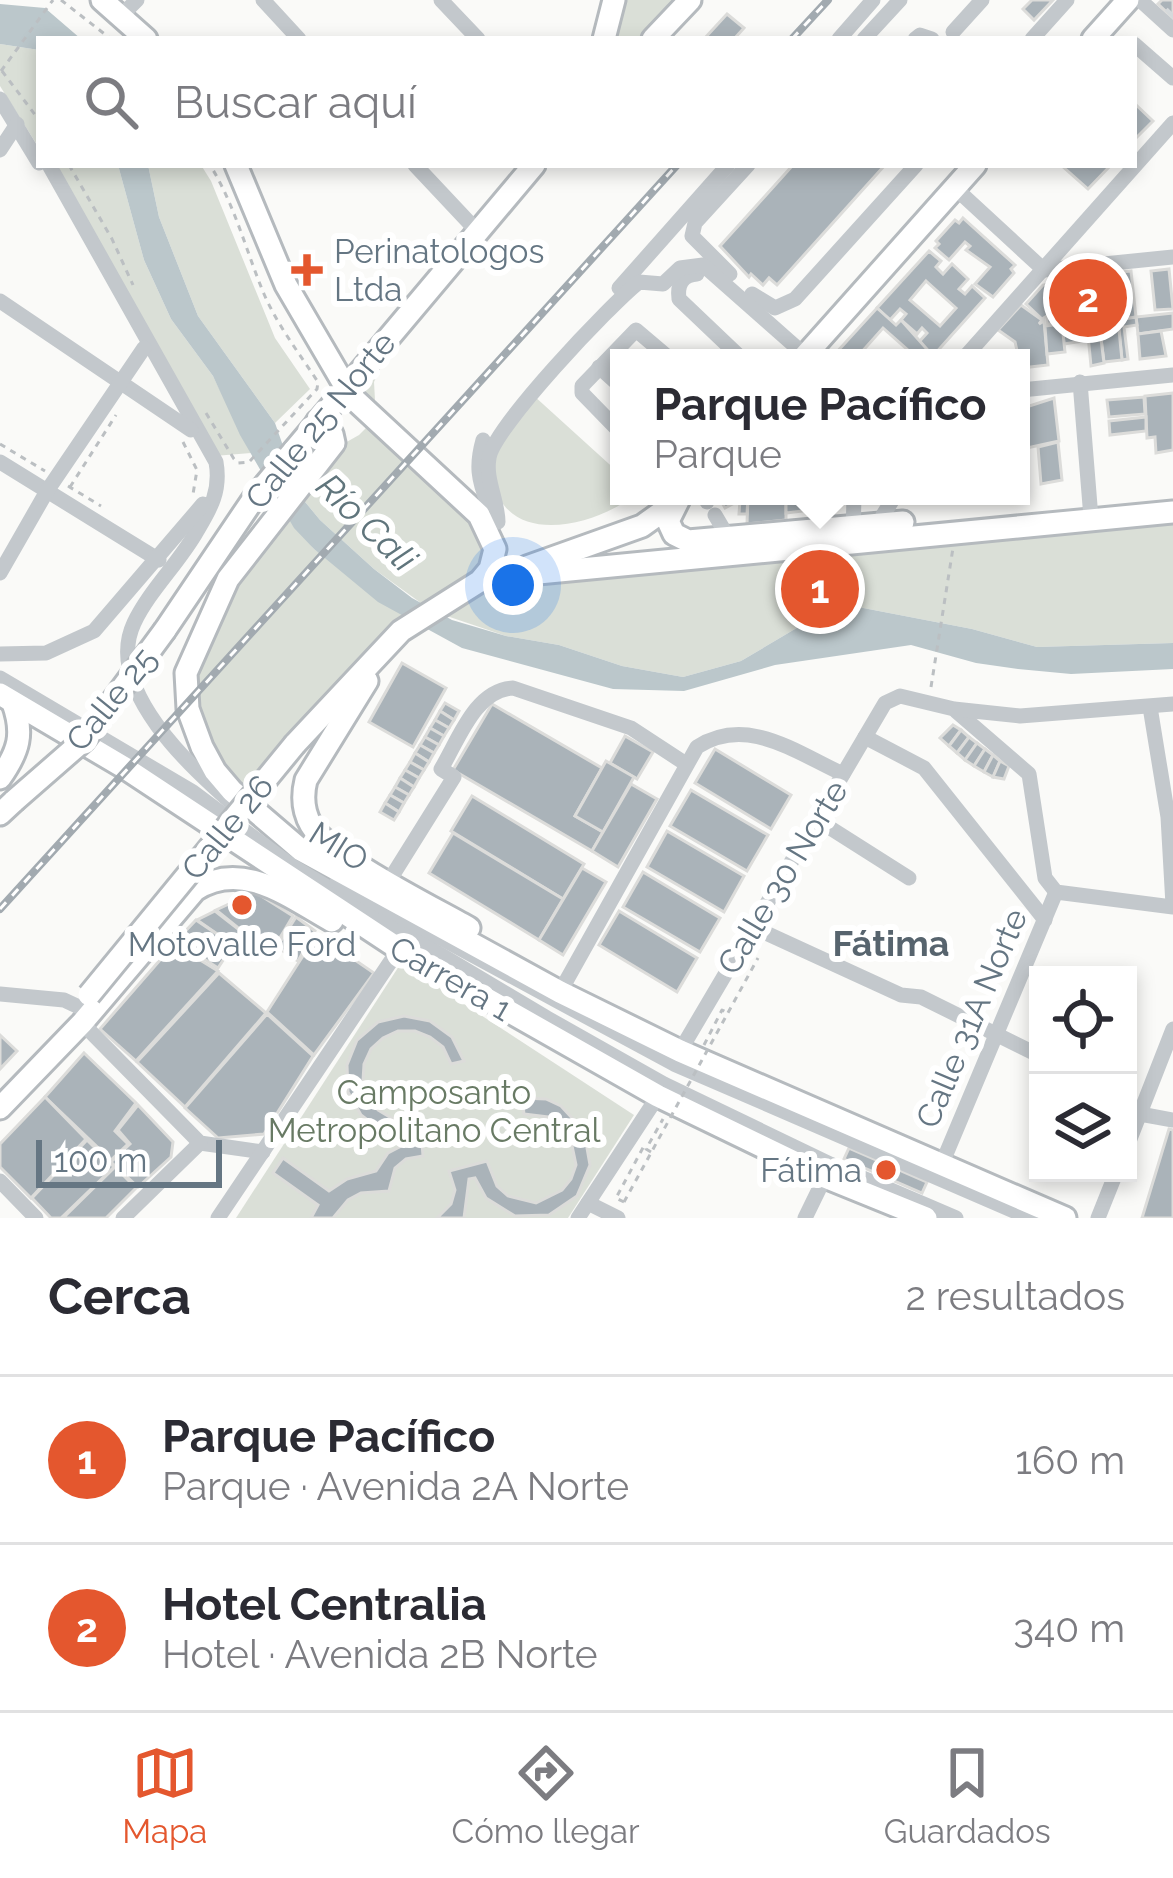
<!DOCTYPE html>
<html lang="es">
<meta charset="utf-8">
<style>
body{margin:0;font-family:Raleway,sans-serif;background:#f2f2f3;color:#2b2b33}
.controls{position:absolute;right:36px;bottom:36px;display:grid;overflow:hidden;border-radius:0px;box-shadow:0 6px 18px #0003}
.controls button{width:108px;height:108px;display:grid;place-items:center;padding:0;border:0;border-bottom:3px solid #e1e1e2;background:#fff;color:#2b2b33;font:60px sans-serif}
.scale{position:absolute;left:36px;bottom:30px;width:186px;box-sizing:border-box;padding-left:12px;border:6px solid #657683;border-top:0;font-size:33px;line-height:42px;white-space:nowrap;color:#657683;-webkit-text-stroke:9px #fff;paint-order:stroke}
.you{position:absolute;left:513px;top:585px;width:42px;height:42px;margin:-30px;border:9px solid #fff;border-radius:50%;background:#1a73e8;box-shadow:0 0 0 18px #1a73e833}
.badge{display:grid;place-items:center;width:78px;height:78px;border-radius:50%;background:#e4572e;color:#fff;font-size:39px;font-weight:700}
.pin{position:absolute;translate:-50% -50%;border:6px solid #fff;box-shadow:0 3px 12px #0006}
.popup{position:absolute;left:610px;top:349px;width:420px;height:156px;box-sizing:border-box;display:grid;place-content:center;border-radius:0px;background:#fff;filter:drop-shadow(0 3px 9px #0005);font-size:39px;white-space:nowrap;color:#7c7c81}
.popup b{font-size:45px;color:#2b2b33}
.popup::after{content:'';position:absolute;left:50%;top:100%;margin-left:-24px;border:24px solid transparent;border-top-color:#fff}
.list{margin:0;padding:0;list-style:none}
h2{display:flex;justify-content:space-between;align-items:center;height:156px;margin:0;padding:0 48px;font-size:51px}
h2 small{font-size:39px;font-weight:400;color:#7c7c81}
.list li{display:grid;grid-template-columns:78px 1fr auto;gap:36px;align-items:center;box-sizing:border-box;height:168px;padding:0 48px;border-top:3px solid #e1e1e2}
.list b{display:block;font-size:45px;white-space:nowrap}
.list p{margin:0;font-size:39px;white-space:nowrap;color:#7c7c81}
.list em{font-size:39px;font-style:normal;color:#7c7c81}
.icon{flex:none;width:66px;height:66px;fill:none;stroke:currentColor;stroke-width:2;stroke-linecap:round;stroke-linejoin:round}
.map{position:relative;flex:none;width:1173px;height:1218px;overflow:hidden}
.search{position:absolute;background:#fff;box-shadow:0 6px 18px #0003;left:36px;right:36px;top:36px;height:132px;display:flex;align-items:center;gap:30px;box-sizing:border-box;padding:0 42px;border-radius:0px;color:#7c7c81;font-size:45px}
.sheet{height:492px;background:#fff}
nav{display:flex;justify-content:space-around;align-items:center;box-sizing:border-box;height:168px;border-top:3px solid #e1e1e2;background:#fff;font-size:33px;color:#7c7c81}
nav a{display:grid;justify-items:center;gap:6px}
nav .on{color:#e4572e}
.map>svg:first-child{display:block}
.green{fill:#dadfd7}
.water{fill:#bbc7cb}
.building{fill:#aab3b9;stroke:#dcdcda;stroke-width:3;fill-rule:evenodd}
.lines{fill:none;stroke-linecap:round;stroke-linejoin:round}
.minor-tunnel{stroke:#d5d9db;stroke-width:15;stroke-dasharray:15 8;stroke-linecap:butt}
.major-casing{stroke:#b5babe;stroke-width:27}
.path{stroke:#bbbfc2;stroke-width:3;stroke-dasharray:6 6;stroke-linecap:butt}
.minor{stroke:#c3c8cc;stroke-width:15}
.major{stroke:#fff;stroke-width:21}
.rail-casing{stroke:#a2aab0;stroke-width:8}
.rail{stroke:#fff;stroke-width:3;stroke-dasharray:9;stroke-linecap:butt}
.major-bridge-casing{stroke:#b5babe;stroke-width:27;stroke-linecap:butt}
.path-bridge{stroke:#bbbfc2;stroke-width:3;stroke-dasharray:6 6;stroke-linecap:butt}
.major-bridge{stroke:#fff;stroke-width:21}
.poi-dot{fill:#e4572e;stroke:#fff;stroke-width:4.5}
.labels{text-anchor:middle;stroke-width:12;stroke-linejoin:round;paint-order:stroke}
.poi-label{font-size:33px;fill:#657683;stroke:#fff;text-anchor:start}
.street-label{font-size:33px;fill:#657683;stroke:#fff}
.park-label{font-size:33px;fill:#687a64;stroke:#fff}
.water-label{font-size:36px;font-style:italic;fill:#60757c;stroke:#fff}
.neighbourhood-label{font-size:36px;font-weight:bold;fill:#57646e;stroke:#fff}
</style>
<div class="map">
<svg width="1173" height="1218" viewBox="0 0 1173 1218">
<rect width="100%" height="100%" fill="#fafaf8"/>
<g class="green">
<polygon points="614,0 690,0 663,39 604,39"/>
<polygon points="0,44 39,50 39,148 0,86"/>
<polygon points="49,165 118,165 144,260 171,319 213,376 251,453 214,456"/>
<polygon points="148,165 201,165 211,181 275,338 310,389 275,423 198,316 159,217"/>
<polygon points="534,165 549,165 381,367 374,382 376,418 479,515 490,569 1173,512 1173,643 1037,647 972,629 858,607 817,616 741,661 683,677 622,666 559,645 506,636 432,611 374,569 320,520 301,497 336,448 359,435 375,419 345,386"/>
<path d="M 533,395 L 619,473 L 619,496 L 633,496 C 602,521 528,544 501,501 C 492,487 494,461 492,445 Z"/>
<polygon points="284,512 314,549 413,622 246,801 188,709 197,644"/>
<polygon points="401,963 634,1115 568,1218 236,1218"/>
</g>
<g class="water">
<polygon points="0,4 45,8 81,39 39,39 39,50 0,44"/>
<polygon points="118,165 148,165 159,217 198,316 275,423 301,497 320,520 374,569 412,598 452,620 506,636 559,645 622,666 683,677 741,661 817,616 858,607 972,629 1037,647 1173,643 1173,669 1071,674 1018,669 976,663 911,645 775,665 684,691 613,689 462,648 378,602 314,549 294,528 240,435 213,376 171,319 144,260"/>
</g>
<g class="building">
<polygon points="1032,0 1053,0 1034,20 1023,9"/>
<polygon points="1162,0 1173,0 1173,18 1158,4"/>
<polygon points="727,14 744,28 734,39 704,39"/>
<polygon points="1134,103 1153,121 1134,140"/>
<polygon points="793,165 885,165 777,285 769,278 763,285 751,274 749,277 720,246"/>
<polygon points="1061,165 1111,165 1088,189"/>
<polygon points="963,218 1015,265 1011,269 1014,273 993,297 975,284 990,267 966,250 970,246 965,242 949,260 935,248 939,244 936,241 955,220 959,223"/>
<path d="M 929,251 L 941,261 L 936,267 L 943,274 L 952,264 L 968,279 L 959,289 L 965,294 L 972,286 L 985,298 L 933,356 L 918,343 L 927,333 L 922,328 L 917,334 L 901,320 L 906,314 L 900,309 L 890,320 L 877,308 ZM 926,281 L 956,308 L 940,326 L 910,300 Z"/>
<polygon points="1169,269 1173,309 1155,310 1151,271"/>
<polygon points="1131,271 1136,317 1119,320 1113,273"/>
<polygon points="1094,278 1100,316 1081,319 1076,280"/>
<polygon points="1076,280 1081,319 1064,321 1060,282"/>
<polygon points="1058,282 1062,323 1047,324 1047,316 1042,319 1026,304 1043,285"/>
<polygon points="1021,305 1042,320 1039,324 1044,321 1048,365 1021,368 1015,342 998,330"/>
<polygon points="877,308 896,325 901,320 933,356 905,358 910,352 883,328 859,355 863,358 839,358 835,354"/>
<polygon points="1173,313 1173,329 1138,334 1136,317"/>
<polygon points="1136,317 1137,325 1124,327 1128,359 1122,360 1118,320"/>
<polygon points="1118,320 1122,360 1104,362 1099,323"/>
<polygon points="1081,322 1083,341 1064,344 1062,324"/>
<polygon points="1099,323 1104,363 1091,366 1088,335 1083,335 1083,325"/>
<polygon points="1062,324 1065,352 1047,354 1045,326"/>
<polygon points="1161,331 1166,356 1140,359 1138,334"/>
<polygon points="1173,393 1173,450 1156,453 1155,437 1147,438 1145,396"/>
<polygon points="1144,397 1145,414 1109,417 1107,400"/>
<polygon points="1054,398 1059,441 1027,448 1022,418 1027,417 1026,407"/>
<polygon points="1146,417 1146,431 1110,435 1109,421"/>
<polygon points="1058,442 1062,480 1041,484 1038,447"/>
<polygon points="748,496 786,496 786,520 747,524"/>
<polygon points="748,496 747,514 739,514 740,500 725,508 719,497"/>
<polygon points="786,496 826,496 827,508 786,513"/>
<polygon points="402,663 446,688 413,747 369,722"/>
<polygon points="445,703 459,711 454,720 440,711"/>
<polygon points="492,704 602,768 575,816 603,832 592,851 453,770"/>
<polygon points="440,711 454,720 449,728 435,720"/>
<polygon points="435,720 449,728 444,736 430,728"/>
<polygon points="953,725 961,730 949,746 940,738"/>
<polygon points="430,728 444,736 439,745 425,737"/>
<polygon points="961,730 969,737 957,753 949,746"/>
<polygon points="625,736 653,752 637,779 610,763"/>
<polygon points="425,737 439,745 434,753 420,745"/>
<polygon points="969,737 977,743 965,760 957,753"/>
<polygon points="977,743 985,749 974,766 965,760"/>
<polygon points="420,745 434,753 429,762 415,753"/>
<polygon points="715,749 791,795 771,829 695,783"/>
<polygon points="985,749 993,755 984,772 974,766"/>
<polygon points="415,753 429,762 424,770 410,762"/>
<polygon points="993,755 1000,761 993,777 984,772"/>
<polygon points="606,761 634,777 603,832 575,816"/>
<polygon points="1000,761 1009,766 1004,779 993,777"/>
<polygon points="410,762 424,770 419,778 405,770"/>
<polygon points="405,770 419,778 414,787 400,778"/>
<polygon points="400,778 414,787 409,795 395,787"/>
<polygon points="631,784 657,799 618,867 592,851"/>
<polygon points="395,787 409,795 404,803 390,795"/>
<polygon points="691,790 768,835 747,871 670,826"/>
<polygon points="390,795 404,803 399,812 385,803"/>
<polygon points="472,796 584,864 563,899 451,831"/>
<polygon points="385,803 399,812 394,820 380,812"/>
<polygon points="667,831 744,876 724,912 647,867"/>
<polygon points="453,833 563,899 539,940 429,873"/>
<polygon points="582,868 606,882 563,955 539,940"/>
<polygon points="643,872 720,918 700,952 623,907"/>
<polygon points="255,892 293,916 275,946 246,927 242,931 216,910"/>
<polygon points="215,911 242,932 233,945 197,920"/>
<polygon points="619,911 697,958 677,992 599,945"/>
<polygon points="296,917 315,931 298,961 277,947"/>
<polygon points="196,920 233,945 218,968 176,941"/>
<polygon points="317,934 374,973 314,1055 267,1012"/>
<polygon points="174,944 218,971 136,1061 100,1029"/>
<polygon points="219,973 266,1013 185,1107 137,1062"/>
<polygon points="267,1014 313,1056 264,1134 218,1138 185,1108"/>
<polygon points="404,1016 430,1021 452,1037 464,1061 451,1064 443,1047 430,1037 415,1031 398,1031 383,1038 371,1049 364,1064 363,1081 378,1110 393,1119 420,1119 423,1156 406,1159 395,1168 389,1191 361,1193 348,1200 333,1218 311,1218 318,1205 273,1173 283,1158 329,1191 347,1179 376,1171 388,1153 411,1141 410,1136 382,1131 361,1115 348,1092 347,1065 357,1040 378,1022"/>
<polygon points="0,1035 17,1051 0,1069"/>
<polygon points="84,1053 136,1103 115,1131 128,1144 111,1160 45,1097"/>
<polygon points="45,1097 86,1139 31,1198 0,1167 0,1144"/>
<polygon points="522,1098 546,1099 561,1106 584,1131 590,1165 577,1196 549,1215 515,1216 486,1198 475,1178 469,1179 464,1218 437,1218 451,1204 455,1190 449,1171 487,1161 497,1186 508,1196 536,1203 562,1190 571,1179 576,1165 570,1136 548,1117 524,1114"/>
<polygon points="138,1105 173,1142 171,1157 138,1187 111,1162 130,1144 118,1130"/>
<polygon points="1169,1129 1173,1130 1173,1218 1142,1218"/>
<polygon points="87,1140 114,1167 61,1218 51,1218 32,1198"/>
<polygon points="849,1148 927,1182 922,1193 844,1159"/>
<polygon points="115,1167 136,1188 106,1218 63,1218"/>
</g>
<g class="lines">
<polyline class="minor-tunnel" points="1170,16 1173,13"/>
<defs>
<g id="major">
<polyline points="102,0 146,39"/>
<polyline points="604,39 614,0"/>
<polyline points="653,39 690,0"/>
<polyline points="1093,39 1128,0"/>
<polyline points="236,165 286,285 345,386 355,400 479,515 495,549 490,569 480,581 401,631 295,744"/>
<polyline points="803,358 975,165"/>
<polyline points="317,422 332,434 334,443 228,579 186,673 188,709 202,747 215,771 232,791 301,850 560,992 680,1051 1065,1218"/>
<polyline points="680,497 668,521 674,534 688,541 903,522"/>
<polyline points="527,567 642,526 673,504"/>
<polyline points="498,577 1173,512"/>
<polyline points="165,630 254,498 534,165"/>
<path d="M 367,681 L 306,780 C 302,796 303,811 311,825 C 329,856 434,908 469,928"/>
<polyline points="0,694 125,768 399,949 658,1096 825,1177 926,1218"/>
<path d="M 0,778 C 19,751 24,734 13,703"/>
<polyline points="0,814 14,801"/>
<path d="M 0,1108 L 82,1023 L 195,890 C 242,859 289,897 332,921"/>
</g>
</defs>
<use href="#major" class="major-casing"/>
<g class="path">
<polyline points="61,0 111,39"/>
<polyline points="1,71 53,0"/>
<polyline points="2,71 39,120"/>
<polyline points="69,165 112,239 133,285"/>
<path d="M 206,413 L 234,459 L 238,463 L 249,462 L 317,389 L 318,382 C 299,353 278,326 264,294 C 246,251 235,205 210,165"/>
<polyline points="183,442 197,470 193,494"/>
<polyline points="0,444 45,471"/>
<polyline points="68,486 101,506"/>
<polyline points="70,487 116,415"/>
<polyline points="931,687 953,548"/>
<polyline points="704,1045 722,1010 728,1013"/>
<polyline points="651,1152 646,1149 663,1119"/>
<polyline points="624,1202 616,1198 645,1144"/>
</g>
<g class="minor">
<polyline points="263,0 299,39"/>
<polyline points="441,0 478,39"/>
<polyline points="1140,0 1173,30"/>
<polyline points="122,15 137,0"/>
<polyline points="953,32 982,0"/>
<polyline points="839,39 873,0"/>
<polyline points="864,39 900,0"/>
<polyline points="915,39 920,35 932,39"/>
<polyline points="1032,39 1067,0"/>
<polyline points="1134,44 1173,78"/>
<polyline points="0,99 39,163"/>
<polyline points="0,150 17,124"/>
<path d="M 49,165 L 216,462 C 221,490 211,508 197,531 C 179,563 149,591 134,623 C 103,689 193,769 236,807"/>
<polyline points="415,165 477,231"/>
<polyline points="954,187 1044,270 1173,257"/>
<path d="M 697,274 C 682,275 677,285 679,299 L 741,358"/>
<polyline points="730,274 692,236 695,223 748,165"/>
<polyline points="619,288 728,165"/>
<polyline points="752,294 775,308 795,299 916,165"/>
<polyline points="0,301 191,430"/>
<polyline points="964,358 1173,123"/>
<polyline points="599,367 619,385"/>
<polyline points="1080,382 1091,518"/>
<polyline points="1021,390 1173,375"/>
<polyline points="619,431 582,393 582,386 636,330 669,358"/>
<path d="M 483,440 C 476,465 478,479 488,504"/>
<polyline points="0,462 159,560"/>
<polyline points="704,496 707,502"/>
<polyline points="715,515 728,537"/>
<path d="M 498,522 C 498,501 485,479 489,458 C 493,428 611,304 639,282 L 663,284 L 680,268 L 703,265 L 805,355"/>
<polyline points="884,524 883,515 895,496"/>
<polyline points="853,535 854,496"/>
<polyline points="0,573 47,491 144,348"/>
<polyline points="0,654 46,653 94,631 203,504"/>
<polyline points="0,678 193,792 292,866 547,1018 664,1084 830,1164 956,1218"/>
<polyline points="1150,707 1168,817 1173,905"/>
<polyline points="956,711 1029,774 1045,878 1056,892 1173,907"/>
<polyline points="865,737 924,768 1045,920"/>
<polyline points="816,819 909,878"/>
<path d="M 389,881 L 454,777 L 441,769 C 459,739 475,690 513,688 L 631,728 L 686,764"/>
<polyline points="337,882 674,1064 1030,1218"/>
<polyline points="753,927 901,995 921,997 1038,1055"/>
<path d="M 565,983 L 697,747 C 747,715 795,752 843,774"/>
<polyline points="0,994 64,1000 79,1007"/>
<polyline points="82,1023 200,1143 263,1152"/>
<polyline points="680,1051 885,703 900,696 954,709 1020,716 1173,704"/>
<polyline points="1128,1107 1140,1114 1173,1120"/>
<polyline points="1128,1144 1173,1029"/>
<polyline points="941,1166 1056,892"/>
<polyline points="0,1181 36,1218"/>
<polyline points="588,1203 618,1218"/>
<polyline points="123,1218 200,1143"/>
<polyline points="218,1218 399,949"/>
<polyline points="578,1218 658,1096"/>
<polyline points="805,1218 825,1177"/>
<polyline points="1098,1218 1116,1173"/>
</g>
<use href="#major" class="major"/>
<defs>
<g id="rail">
<polyline points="792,39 828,0"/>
<polyline points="0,909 677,165"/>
</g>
</defs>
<use href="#rail" class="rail-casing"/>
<use href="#rail" class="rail"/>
<defs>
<g id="major-bridge">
<polyline points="14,801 84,740 165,630"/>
<polyline points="89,995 295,744"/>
</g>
</defs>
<use href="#major-bridge" class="major-bridge-casing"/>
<polyline class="path-bridge" points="624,1202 758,958"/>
<use href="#major-bridge" class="major-bridge"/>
</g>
<g class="poi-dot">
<path d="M301 252h12v12h12v12h-12v12h-12v-12h-12v-12h12z"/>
<circle cx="242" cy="905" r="12"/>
<circle cx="886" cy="1170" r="12"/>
</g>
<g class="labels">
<g class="poi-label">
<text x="334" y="263">Perinatologos<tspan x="334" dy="38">Ltda</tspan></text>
<text x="242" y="956" text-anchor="middle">Motovalle Ford</text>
<text x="862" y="1182" text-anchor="end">Fátima</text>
</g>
<g class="street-label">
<text transform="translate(320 420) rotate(-51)" y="12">Calle 25 Norte</text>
<text transform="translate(111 699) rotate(-51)" y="12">Calle 25</text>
<text transform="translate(227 827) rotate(-51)" y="12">Calle 26</text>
<text transform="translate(339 846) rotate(32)" y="12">MIO</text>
<text transform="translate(782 877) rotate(-59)" y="12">Calle 30 Norte</text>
<text transform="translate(451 978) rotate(30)" y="12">Carrera 1</text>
<text transform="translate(971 1018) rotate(-67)" y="12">Calle 31A Norte</text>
</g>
<g class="park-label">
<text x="434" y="1104">Camposanto<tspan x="434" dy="38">Metropolitano Central</tspan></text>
</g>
<g class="water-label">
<text transform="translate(367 522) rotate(44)" y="13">Río Cali</text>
</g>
<g class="neighbourhood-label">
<text x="891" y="956">Fátima</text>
</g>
</g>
</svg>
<div class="controls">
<button><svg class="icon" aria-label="locate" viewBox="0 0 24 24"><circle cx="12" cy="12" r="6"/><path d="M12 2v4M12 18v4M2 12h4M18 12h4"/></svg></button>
<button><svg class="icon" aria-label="layers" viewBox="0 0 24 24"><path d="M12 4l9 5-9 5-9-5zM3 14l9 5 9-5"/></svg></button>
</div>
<div class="scale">100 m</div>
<div class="you"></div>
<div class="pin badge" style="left:820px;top:589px">1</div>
<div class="popup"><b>Parque Pacífico</b>Parque</div>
<div class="pin badge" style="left:1088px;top:298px">2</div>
<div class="search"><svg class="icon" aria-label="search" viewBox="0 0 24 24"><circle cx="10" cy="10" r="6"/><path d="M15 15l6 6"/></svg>Buscar aquí</div>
</div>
<section class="sheet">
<h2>Cerca<small>2 resultados</small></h2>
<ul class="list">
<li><span class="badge">1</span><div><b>Parque Pacífico</b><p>Parque · Avenida 2A Norte</p></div><em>160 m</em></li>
<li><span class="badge">2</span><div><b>Hotel Centralia</b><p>Hotel · Avenida 2B Norte</p></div><em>340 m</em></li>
</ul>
</section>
<nav>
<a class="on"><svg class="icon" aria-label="map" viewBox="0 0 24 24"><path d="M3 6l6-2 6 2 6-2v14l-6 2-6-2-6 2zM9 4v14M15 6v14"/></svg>Mapa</a>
<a><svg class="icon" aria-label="directions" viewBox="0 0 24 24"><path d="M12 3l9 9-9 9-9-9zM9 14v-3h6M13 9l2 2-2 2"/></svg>Cómo llegar</a>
<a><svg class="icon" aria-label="saved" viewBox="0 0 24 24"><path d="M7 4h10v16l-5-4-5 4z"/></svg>Guardados</a>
</nav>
